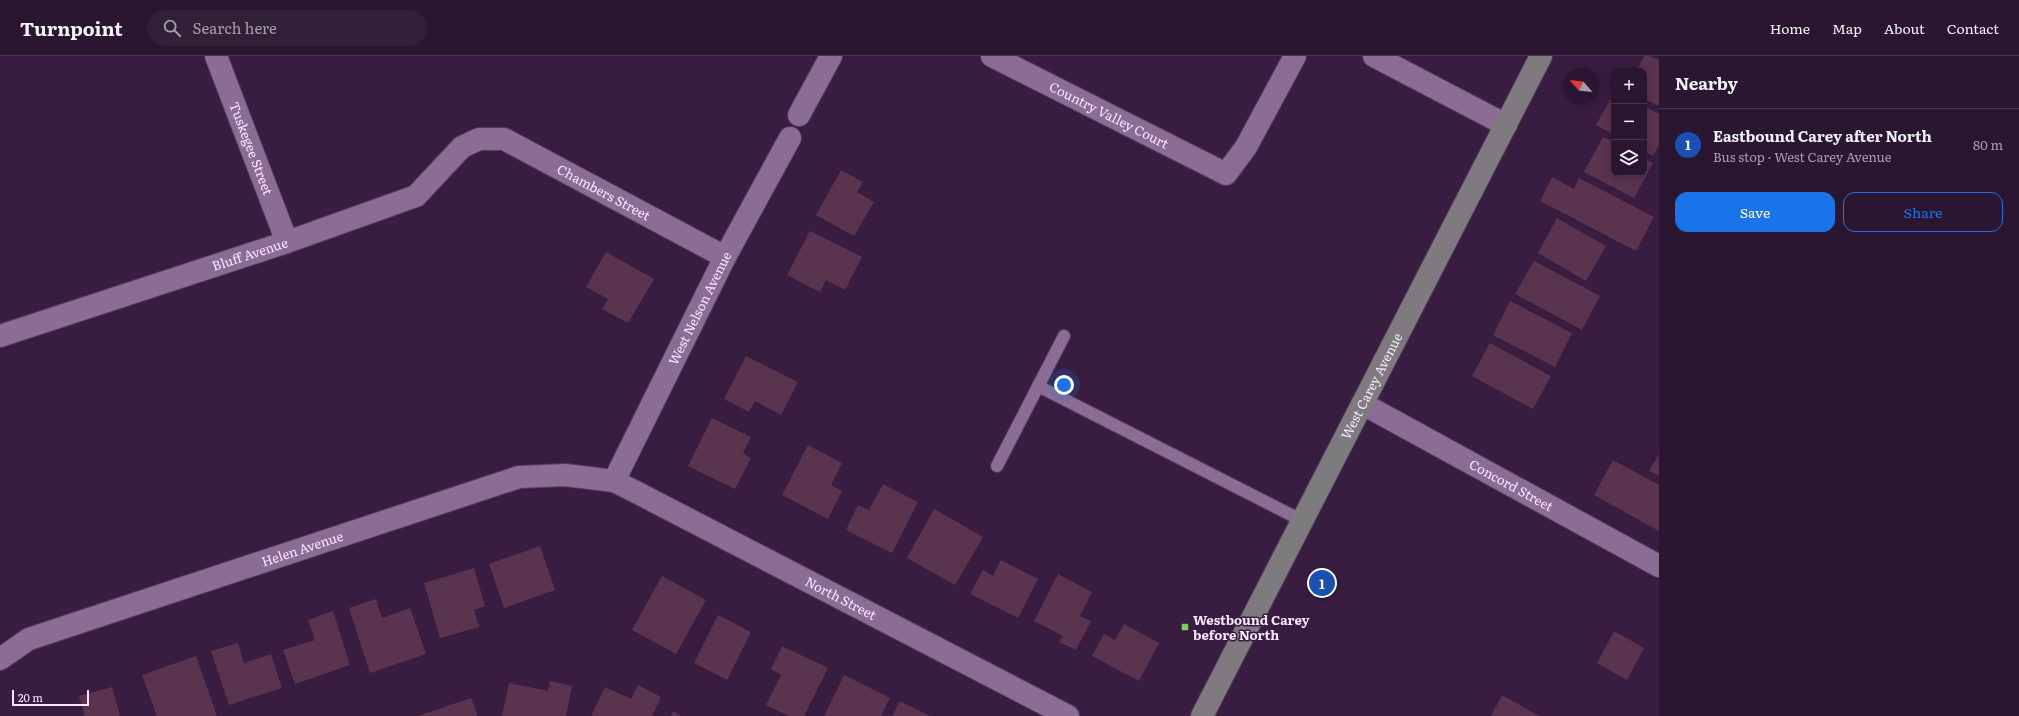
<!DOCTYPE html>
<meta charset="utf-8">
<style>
body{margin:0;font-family:Literata,serif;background:#321f38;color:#f1f3f6}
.controls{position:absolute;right:12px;top:12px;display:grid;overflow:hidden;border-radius:8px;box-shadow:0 2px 10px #0003}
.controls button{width:36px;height:36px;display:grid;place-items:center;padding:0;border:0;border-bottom:1px solid #46354c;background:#2a1630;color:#f1f3f6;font:20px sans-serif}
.compass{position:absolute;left:1563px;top:12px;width:36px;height:36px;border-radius:50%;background:#2a1630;box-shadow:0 2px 10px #0003;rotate:298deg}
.scale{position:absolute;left:12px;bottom:10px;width:77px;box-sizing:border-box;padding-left:4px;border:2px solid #f9e7fe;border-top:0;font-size:11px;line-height:14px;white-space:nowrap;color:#f9e7fe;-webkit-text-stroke:3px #381d40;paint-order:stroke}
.you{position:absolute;left:1064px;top:329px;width:14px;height:14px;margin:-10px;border:3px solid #fff;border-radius:50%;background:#1a73e8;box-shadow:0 0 0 6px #1a73e833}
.badge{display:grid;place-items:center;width:26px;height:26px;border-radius:50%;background:#1a73e8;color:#fff;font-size:13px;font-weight:700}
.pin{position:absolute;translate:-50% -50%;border:2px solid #fff;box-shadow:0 1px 4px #0006}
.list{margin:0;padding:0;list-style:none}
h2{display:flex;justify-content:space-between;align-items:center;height:52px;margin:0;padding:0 16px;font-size:17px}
h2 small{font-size:13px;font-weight:400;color:#a59fab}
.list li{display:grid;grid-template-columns:26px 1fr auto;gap:12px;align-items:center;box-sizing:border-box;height:72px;padding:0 16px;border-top:1px solid #46354c}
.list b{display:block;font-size:15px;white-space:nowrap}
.list p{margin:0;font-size:13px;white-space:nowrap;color:#a59fab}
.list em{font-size:13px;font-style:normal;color:#a59fab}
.actions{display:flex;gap:8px;padding:12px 16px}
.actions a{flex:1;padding:9px 0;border:1px solid #1a73e8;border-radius:12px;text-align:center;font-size:14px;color:#1a73e8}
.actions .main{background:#1a73e8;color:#fff}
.icon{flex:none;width:22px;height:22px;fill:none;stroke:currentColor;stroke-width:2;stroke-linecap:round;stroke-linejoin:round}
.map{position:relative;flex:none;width:1659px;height:660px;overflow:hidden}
header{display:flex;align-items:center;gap:24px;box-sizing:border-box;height:56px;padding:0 20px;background:#2a1630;border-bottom:1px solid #46354c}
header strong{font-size:19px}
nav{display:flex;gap:22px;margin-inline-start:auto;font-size:14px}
.search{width:280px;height:36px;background:#321f38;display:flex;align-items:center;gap:10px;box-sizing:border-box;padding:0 14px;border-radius:22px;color:#a59fab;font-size:15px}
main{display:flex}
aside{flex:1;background:#2a1630}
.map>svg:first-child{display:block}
.building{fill:#5a334f}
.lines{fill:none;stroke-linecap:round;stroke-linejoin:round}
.service-casing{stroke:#533b5a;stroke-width:14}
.minor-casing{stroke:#533b5a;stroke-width:24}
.tertiary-casing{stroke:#533b5a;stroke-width:24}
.secondary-casing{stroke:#533b5a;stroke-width:24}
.service{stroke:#8b6c94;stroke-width:12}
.minor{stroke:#8b6c94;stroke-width:22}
.tertiary{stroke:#8b6c94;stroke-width:22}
.secondary{stroke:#7d7b7d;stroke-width:22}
.poi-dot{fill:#77d259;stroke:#381d40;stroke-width:1.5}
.labels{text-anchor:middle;stroke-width:3;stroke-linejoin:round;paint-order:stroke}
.street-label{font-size:13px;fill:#f9e7fe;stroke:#381d40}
.poi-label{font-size:13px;font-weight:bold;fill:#f9e7fe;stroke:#381d40;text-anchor:start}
</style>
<header>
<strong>Turnpoint</strong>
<div class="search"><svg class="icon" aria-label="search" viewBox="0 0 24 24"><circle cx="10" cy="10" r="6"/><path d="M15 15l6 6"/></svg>Search here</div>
<nav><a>Home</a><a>Map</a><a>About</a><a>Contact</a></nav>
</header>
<main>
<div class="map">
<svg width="1659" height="660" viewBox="0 0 1659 660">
<rect width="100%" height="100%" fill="#381d40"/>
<g class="building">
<polygon points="1644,0 1650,0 1659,4 1659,50 1644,43 1644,15 1637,15"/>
<polygon points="1614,37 1614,79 1596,69"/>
<polygon points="1644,50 1659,58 1659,89 1653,100 1644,95"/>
<polygon points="1603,81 1614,86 1614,117 1644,117 1644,102 1653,107 1634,142 1584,116"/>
<polygon points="841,114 863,126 857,136 874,146 854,180 816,159"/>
<polygon points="1552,121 1574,133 1579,122 1654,161 1636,195 1540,145"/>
<polygon points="1557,162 1606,190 1586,225 1538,197"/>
<polygon points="810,175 862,201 845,234 826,224 820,236 787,219"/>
<polygon points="606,196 654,223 628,267 602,253 608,243 586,231"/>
<polygon points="1534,205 1600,240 1582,274 1515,238"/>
<polygon points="1510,245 1572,277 1555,311 1493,279"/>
<polygon points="1490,287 1551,320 1533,353 1472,320"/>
<polygon points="746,300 798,326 781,359 755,345 749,356 724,343"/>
<polygon points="712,362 751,381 743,397 751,402 735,433 688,410"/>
<polygon points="808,389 842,407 831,429 842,435 828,463 782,439"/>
<polygon points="1659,398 1659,420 1649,415"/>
<polygon points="1613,404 1659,429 1659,475 1594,439"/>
<polygon points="883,428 918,446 892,497 846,474 858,449 869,454"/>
<polygon points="934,453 983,481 955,529 907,502"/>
<polygon points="540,490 555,534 504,552 489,508"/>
<polygon points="1001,504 1038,523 1018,562 970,538 983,514 993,520"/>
<polygon points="474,512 485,550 474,554 479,571 440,582 424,527"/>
<polygon points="1058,518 1092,536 1080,560 1091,565 1076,594 1059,586 1063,580 1034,565"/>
<polygon points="662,520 706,544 676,598 632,574"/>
<polygon points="376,543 382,562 410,552 426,598 370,617 349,552"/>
<polygon points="333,555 350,609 295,628 283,594 315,584 308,564"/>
<polygon points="718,559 751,576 727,624 694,607"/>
<polygon points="1124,568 1159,587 1139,625 1092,600 1104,578 1115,584"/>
<polygon points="1614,575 1644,592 1627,624 1597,607"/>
<polygon points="238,587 244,607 271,598 282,632 229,649 211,595"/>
<polygon points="782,590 828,612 804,660 789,660 766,649 781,619 771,613"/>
<polygon points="196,600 217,660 157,660 142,619"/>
<polygon points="844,619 890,642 881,660 824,660"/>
<polygon points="550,625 572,630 566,660 502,660 509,627 548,635"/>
<polygon points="638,629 661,641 652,660 591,660 605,631 631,643"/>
<polygon points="112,631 120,660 85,660 79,640"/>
<polygon points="1502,639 1539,660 1491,660"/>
<polygon points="471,642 478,660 418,660"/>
<polygon points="900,645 930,660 892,660"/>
<polygon points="673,655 682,660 671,660"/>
</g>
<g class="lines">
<defs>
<g id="service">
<polyline points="1038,330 1303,465"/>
<polyline points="997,410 1064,280"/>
</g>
<g id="minor">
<path id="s1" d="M 216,0 L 287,186"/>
<path id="s2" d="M 992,0 L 1226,118 L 1246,91 L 1295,0"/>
<polyline points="1374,0 1506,69"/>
<polyline points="799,59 831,0"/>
<path id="s3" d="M 0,280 L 287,186 L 416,140 L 462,91 L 479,83 L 504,83 L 725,201"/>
<path id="s4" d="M 614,425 L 725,201 L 790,82"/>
<path id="s5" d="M 0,603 L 29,583 L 519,421 L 565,419 L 614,425 L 634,435 L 1068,660"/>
</g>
<g id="tertiary">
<path id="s6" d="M 1363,348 L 1659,510"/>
</g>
<g id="secondary">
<path id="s7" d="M 1202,660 L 1541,0"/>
</g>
</defs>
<use href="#service" class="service-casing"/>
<use href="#minor" class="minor-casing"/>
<use href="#tertiary" class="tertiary-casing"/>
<use href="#secondary" class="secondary-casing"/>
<use href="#service" class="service"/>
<use href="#minor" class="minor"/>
<use href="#tertiary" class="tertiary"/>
<use href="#secondary" class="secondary"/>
</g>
<rect class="poi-dot" x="1181" y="567" width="8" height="8" rx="2"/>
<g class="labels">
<g class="street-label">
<text dy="5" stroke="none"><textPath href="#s2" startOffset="131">Country Valley Court</textPath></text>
<text dy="5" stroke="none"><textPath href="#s1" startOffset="99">Tuskegee Street</textPath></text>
<text dy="5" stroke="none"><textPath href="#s3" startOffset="663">Chambers Street</textPath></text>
<text dy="5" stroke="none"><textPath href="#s3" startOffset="263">Bluff Avenue</textPath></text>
<text dy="5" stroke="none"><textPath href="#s4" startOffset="193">West Nelson Avenue</textPath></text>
<text dy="5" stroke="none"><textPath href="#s7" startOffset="371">West Carey Avenue</textPath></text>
<text dy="5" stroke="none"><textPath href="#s6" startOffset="169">Concord Street</textPath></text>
<text dy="5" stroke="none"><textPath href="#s5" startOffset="323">Helen Avenue</textPath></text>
<text dy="5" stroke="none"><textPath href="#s5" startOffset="902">North Street</textPath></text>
</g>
<g class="poi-label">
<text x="1193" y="569">Westbound Carey<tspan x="1193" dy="15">before North</tspan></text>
</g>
</g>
</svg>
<div class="controls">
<button>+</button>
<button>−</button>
<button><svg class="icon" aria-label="layers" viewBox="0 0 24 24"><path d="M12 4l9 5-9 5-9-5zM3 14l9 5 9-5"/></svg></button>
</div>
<svg class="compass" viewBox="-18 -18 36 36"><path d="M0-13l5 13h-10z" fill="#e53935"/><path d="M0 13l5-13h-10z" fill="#a59fab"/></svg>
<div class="scale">20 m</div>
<div class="you"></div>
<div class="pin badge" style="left:1322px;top:527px;background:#1a4fb4">1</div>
</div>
<aside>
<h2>Nearby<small></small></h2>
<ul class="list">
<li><span class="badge" style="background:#1a4fb4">1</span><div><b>Eastbound Carey after North</b><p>Bus stop · West Carey Avenue</p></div><em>80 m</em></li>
</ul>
<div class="actions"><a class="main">Save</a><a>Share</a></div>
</aside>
</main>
